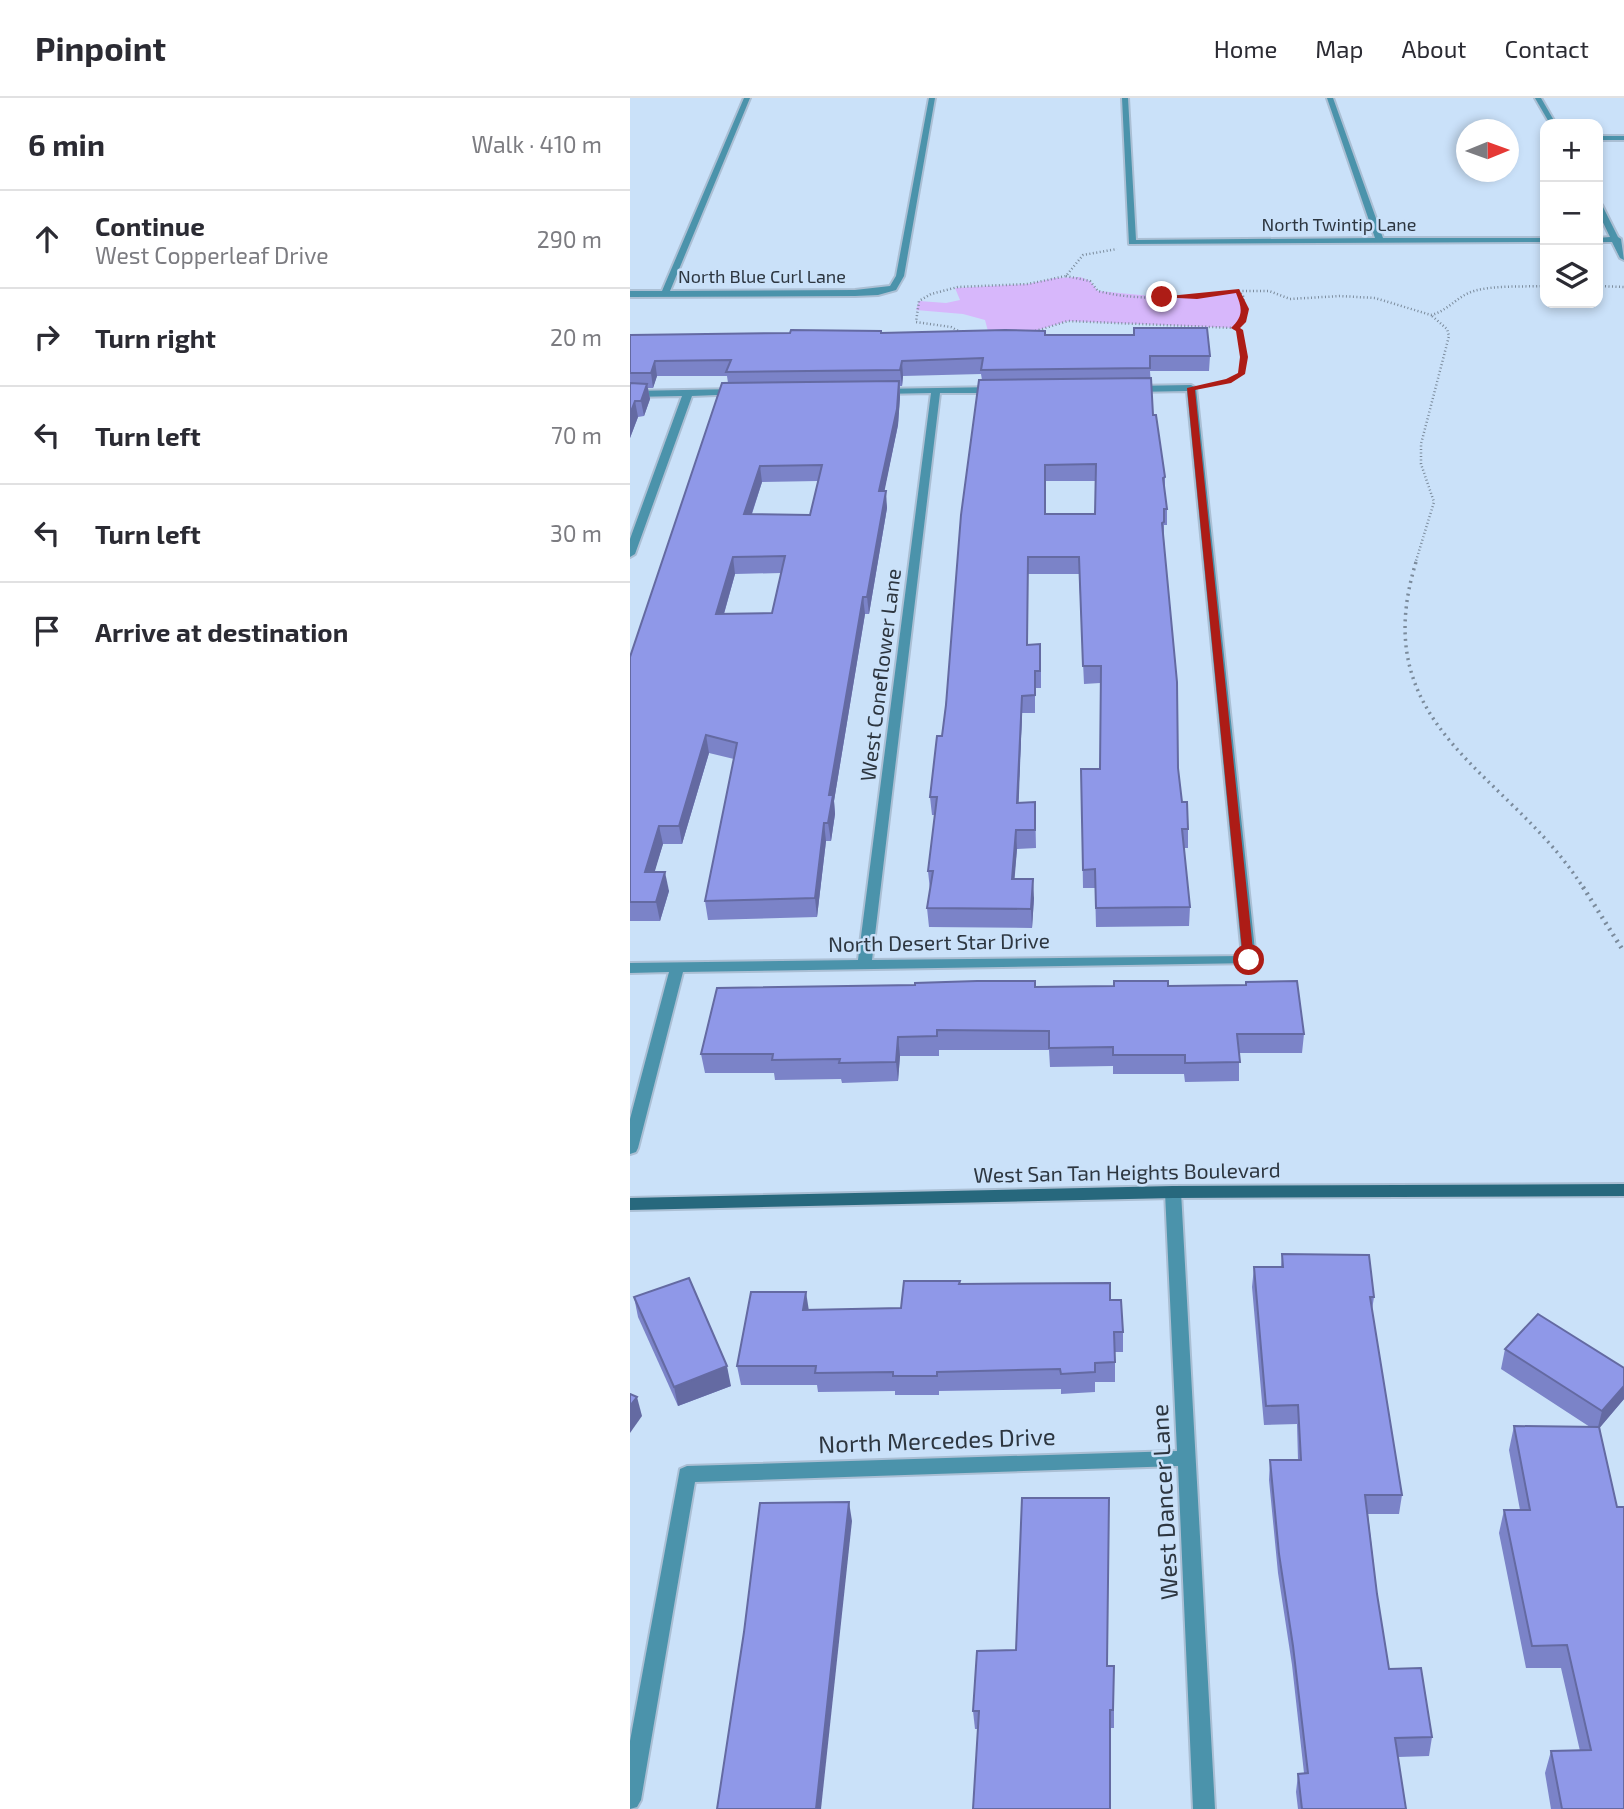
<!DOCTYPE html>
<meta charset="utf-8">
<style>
body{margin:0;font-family:"Exo 2",sans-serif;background:#f2f2f3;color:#2b2b33}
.controls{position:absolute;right:21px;top:21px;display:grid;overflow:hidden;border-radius:14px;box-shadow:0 4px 10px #0003}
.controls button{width:63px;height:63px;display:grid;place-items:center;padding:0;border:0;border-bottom:2px solid #e1e1e2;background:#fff;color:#2b2b33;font:35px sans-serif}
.compass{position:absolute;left:826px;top:21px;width:63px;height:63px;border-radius:50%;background:#fff;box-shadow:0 4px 10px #0003;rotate:89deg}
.stop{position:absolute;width:21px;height:21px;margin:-16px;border:5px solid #ad1c16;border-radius:50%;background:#fff}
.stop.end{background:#ad1c16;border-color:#fff;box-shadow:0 2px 7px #0008}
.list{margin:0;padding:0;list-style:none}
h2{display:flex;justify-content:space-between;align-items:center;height:91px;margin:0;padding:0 28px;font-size:30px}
h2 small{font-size:23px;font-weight:400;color:#7c7c81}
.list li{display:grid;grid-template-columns:46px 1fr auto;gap:21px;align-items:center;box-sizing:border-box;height:98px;padding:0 28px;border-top:2px solid #e1e1e2}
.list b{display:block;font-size:26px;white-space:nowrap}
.list p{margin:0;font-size:23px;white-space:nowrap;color:#7c7c81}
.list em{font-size:23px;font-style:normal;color:#7c7c81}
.icon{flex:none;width:38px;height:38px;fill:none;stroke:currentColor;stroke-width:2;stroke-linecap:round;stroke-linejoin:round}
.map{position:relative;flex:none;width:994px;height:1711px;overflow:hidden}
header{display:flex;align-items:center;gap:42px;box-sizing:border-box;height:98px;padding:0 35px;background:#fff;border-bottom:2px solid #e1e1e2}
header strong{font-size:33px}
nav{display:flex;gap:38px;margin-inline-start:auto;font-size:24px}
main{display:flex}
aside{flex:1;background:#fff}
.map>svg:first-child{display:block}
.green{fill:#d7b7fb}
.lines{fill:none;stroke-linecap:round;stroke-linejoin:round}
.street-casing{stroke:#abbfd4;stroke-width:4}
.secondary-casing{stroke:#abbfd4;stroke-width:4}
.path-far2{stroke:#7b8b9c;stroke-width:2.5;stroke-dasharray:1 2.5;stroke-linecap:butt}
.path-far1{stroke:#7b8b9c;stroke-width:3.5;stroke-dasharray:2 4.5;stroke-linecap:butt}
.path{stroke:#7b8b9c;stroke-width:4.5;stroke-dasharray:2 5;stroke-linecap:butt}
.street{fill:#4b93ab;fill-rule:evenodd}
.secondary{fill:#27687d;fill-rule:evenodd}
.wall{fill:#7b83c8;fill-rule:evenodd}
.shaded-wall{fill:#646aa2}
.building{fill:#8f98e8;stroke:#646aa2;stroke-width:2;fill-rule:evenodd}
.route{fill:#ad1c16}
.labels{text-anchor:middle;stroke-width:5;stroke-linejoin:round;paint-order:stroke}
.far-street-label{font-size:18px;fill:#2d3640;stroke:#cae1f9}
.street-label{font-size:21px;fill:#2d3640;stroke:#cae1f9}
.near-street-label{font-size:24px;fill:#2d3640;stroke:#cae1f9}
</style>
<header>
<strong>Pinpoint</strong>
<nav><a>Home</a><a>Map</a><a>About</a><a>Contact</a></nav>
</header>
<main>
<aside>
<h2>6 min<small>Walk · 410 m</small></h2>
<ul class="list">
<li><svg class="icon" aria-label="ahead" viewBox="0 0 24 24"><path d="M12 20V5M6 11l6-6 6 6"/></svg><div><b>Continue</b><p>West Copperleaf Drive</p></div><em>290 m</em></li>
<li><svg class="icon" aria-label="right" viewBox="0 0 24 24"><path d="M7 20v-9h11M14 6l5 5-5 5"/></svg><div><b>Turn right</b></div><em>20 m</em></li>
<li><svg class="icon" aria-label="left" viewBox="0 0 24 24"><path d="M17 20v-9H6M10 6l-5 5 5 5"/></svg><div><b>Turn left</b></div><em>70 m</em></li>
<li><svg class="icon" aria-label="left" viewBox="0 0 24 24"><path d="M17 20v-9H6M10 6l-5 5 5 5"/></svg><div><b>Turn left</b></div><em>30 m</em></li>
<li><svg class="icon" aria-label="arrive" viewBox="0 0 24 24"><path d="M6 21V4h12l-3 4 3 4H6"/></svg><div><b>Arrive at destination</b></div></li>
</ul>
</aside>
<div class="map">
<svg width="994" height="1711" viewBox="0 0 994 1711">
<rect width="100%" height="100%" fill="#cae1f9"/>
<polygon class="green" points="450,179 460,183 468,193 532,199 609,193 616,211 605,230 438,223 404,233 359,237 355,222 333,216 286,212 289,203 316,205 330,202 325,190 398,186 425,180"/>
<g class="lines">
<defs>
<g id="street">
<polygon points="114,0 120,0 40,193 225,192 260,188 266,178 299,0 305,0 274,178 266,192 248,197 225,198 0,199 0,193 32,193"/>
<polygon points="492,0 498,0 506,142 745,140 697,0 703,0 753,140 915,140 915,144 499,146"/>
<polygon points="905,0 911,0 926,26 920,26"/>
<rect x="968" y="38" width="26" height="4"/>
<polygon points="968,105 972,107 988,139 991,141 994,162 990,160 982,144 968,144 968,140 980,139 968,114"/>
<polygon points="561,287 566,290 626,862 624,865 53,874 8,1050 6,1054 0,1056 0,1021 39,874 0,875 0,865 228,862 301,295 251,296 248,295 248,291 367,289 372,292 367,295 310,295 242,862 612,858 557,293 503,294 498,291 503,288"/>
<polygon points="108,291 113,294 111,296 62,298 5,456 0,459 0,441 52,298 0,299 0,293"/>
<polygon points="543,1088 549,1090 551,1094 585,1711 563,1711 548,1368 65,1384 11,1702 7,1709 0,1711 0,1643 50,1371 57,1368 547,1353 535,1094 537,1090"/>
</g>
<polygon id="secondary" points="994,1086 994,1098 543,1100 0,1112 0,1100 543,1088"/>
</defs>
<use href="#street" class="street-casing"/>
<use href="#secondary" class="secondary-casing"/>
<g class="path-far2">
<path d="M 436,178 L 460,183 L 468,193 C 515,205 561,198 609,193 L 613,198 L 616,217 L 605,230"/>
<polyline points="968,188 994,189"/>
<path d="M 609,193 L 639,193 L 660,201 L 710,198 L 745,200 L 801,217 C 818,213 827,198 844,193 C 865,187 893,189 915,188"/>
<polyline points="402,234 438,223 605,230 609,232 614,259 611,276 599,283 579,287"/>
<polyline points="334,236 321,229 286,224 289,203 301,196 328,189 398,186 436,178 453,157 487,151"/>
<polyline points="785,466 804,404 791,366 791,346 819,238 817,231 801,217"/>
</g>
<path class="path-far1" d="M 786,464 C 734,632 880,673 954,791"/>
<polyline class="path" points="953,789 994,854"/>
<use href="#street" class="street"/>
<use href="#secondary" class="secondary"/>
</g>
<g class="wall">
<path d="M 251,235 L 415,237 L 580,258 L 579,273 L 520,273 L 523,317 L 535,379 L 535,395 L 537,411 L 537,427 L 534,427 L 534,441 L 548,670 L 552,704 L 558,731 L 558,750 L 554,750 L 560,809 L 559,828 L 466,829 L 465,790 L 453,790 L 451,671 L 470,671 L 470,585 L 454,586 L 449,476 L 398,476 L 397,547 L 411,564 L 411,590 L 405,590 L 405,615 L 392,615 L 388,705 L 405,704 L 406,750 L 387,751 L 384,781 L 404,800 L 402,830 L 299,829 L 297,810 L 300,792 L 298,773 L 305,717 L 302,717 L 300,699 L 312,638 L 352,282 L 351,276 L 273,278 L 272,288 L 270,288 L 270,299 L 268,327 L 254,393 L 257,410 L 239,516 L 235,516 L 224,582 L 204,703 L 205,716 L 201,743 L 196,743 L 187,819 L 78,822 L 75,803 L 104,661 L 79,655 L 52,746 L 33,746 L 24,774 L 39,793 L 30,823 L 0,823 L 0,559 L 98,285 L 97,278 L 27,278 L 23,290 L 18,290 L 20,301 L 14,318 L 8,319 L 0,340 L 0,237 ZM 188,383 L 180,417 L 122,416 L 132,384 ZM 415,383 L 465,383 L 465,416 L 415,416 ZM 151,475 L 142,515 L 94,516 L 105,476 Z"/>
<polygon points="538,888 674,936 672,955 609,955 609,983 555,984 554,976 483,976 483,968 420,969 419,952 309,952 309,958 270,958 268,983 212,985 211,981 145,982 144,975 75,975 71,956 406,889"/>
<polygon points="652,1156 744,1199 742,1212 772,1397 769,1416 738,1416 747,1496 759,1571 802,1639 799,1658 768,1659 776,1711 668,1711 666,1694 668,1676 674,1675 662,1567 648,1475 639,1382 640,1362 668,1362 667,1326 634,1327 622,1189 624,1169 651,1169"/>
<polygon points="330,1186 480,1202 493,1234 493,1254 485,1254 485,1284 465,1284 465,1294 431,1296 431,1291 309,1293 309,1297 265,1297 265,1293 188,1294 187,1287 111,1287 107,1268 179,1212 271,1210"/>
<polygon points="4,1199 101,1288 48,1308 8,1219"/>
<polygon points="875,1251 994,1270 994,1301 970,1329 994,1711 921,1711 915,1675 921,1653 950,1653 931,1570 896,1570 869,1435 874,1412 890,1412 879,1352 884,1328 960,1329 871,1271"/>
<polygon points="477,1568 484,1568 484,1630 345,1631 343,1613"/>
</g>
<g class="shaded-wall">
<polygon points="25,263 27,278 23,290 21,275"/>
<polygon points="272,263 273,278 272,288 270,272"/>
<polygon points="269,283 270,299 268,327 251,410 249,393"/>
<polygon points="17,286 20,301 14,318 11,303"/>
<polygon points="5,303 8,319 0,340 0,316"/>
<polygon points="130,368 132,384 116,433 114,416"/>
<polygon points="256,393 257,410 239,516 237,499"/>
<polygon points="103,459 105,476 89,533 86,516"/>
<polygon points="233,499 235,516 204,703 205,716 201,743 198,725 199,697"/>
<polygon points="392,598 392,615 388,723 387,705"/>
<polygon points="76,637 79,655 52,746 49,728"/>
<polygon points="194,725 196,743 187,819 185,800"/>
<polygon points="29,728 33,746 19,793 15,774"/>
<polygon points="386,732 387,751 383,800 382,781"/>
<polygon points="35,774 39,793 30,823 26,804"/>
<polygon points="403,781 404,800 402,830 401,811"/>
<polygon points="268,939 270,958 268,983 266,964"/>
<polygon points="176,1194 179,1213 173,1212"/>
<polygon points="97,1268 101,1288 48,1308 44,1289"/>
<polygon points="994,1288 994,1301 967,1333 972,1313"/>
<polygon points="7,1299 12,1318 0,1335 0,1308"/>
<polygon points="219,1404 222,1423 191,1711 186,1711"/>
</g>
<g class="building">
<polygon points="504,230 577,230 580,258 520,258 520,270 351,272 353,260 272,263 270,272 96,274 101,262 25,263 21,275 0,275 0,237 160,235 161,232 251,233 251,235 375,232 415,233 415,237 504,237"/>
<path d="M 521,280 L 523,317 L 526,317 L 535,379 L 533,380 L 537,411 L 534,411 L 534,424 L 532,425 L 547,584 L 548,670 L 552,704 L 557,704 L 558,731 L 552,731 L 560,809 L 466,810 L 465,771 L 453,772 L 451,671 L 470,671 L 471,568 L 453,568 L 449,459 L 398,459 L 397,547 L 410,546 L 410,573 L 405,573 L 405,597 L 392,598 L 387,705 L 405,704 L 405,732 L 386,732 L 382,781 L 403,781 L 401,811 L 297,810 L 303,773 L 298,773 L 307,699 L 300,699 L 307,638 L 312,638 L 316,607 L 331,417 L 349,282 ZM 466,366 L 465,416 L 415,416 L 415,367 Z"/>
<path d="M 269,283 L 267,311 L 249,393 L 256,393 L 237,499 L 233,499 L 222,564 L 199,697 L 203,697 L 198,725 L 194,725 L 185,800 L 75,803 L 107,645 L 76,637 L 49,728 L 29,728 L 15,774 L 35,774 L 26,804 L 0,804 L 0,559 L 92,285 ZM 192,367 L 180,417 L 114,416 L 130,368 ZM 155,458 L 142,515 L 86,516 L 103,459 Z"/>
<polygon points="0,285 17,286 11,303 5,303 0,316"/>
<polygon points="347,883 405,883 405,889 484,888 484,883 538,883 538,888 616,887 616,884 667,883 674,936 607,936 610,964 555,965 555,957 483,957 483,949 419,950 419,933 307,932 307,938 268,939 266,964 209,965 210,961 142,962 143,956 71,956 87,890 285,887 285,885"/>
<polygon points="652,1156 739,1157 744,1199 740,1199 772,1397 735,1397 747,1496 759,1571 791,1570 802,1639 765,1640 776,1711 672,1711 668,1676 678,1675 663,1548 649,1456 640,1362 671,1362 668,1307 636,1308 624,1169 653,1169"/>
<polygon points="59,1180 97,1268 44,1289 4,1199"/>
<polygon points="274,1183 330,1183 329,1186 480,1185 480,1202 491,1202 493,1234 484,1234 485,1264 465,1265 465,1274 431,1276 430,1271 307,1274 307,1278 263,1278 263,1274 185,1275 186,1268 107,1268 121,1194 176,1194 173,1212 271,1210"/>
<polygon points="908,1216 994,1270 994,1288 972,1313 875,1251"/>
<polygon points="0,1296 7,1299 0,1308"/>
<polygon points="884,1328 969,1329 987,1409 994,1409 994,1711 932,1711 921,1653 961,1652 937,1547 902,1548 874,1412 900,1412"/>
<polygon points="392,1400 479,1400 477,1568 484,1568 483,1612 480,1612 480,1711 343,1711 349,1613 343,1613 347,1553 386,1552"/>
<polygon points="219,1404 186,1711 87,1711 114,1534 130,1405"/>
</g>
<path class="route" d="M 609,191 L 619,211 L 616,224 L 610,230 L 613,232 L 618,259 L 615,276 L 601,285 L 565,292 L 624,862 L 619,866 L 613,862 L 557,290 L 596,281 L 608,275 L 610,259 L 606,233 L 601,230 C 614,218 612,210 606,195 L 567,201 L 529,199 Z"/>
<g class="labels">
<g class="far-street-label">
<text x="709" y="133">North Twintip Lane</text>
<text x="132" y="185">North Blue Curl Lane</text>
</g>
<g class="street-label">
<text transform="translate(251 577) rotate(-83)" y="7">West Coneflower Lane</text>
<text transform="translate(309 845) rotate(-1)" y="7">North Desert Star Drive</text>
<text transform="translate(497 1075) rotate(-1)" y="7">West San Tan Heights Boulevard</text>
</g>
<g class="near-street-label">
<text transform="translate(307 1343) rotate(-2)" y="8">North Mercedes Drive</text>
<text transform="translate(535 1404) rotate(-93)" y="8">West Dancer Lane</text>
</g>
</g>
</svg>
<div class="controls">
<button>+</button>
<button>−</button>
<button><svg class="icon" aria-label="layers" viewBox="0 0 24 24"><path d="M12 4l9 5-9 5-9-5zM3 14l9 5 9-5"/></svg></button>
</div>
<svg class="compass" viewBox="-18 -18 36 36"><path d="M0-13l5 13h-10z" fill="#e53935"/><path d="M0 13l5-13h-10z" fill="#7c7c81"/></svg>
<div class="stop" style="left:619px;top:862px"></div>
<div class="stop end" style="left:532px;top:199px"></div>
</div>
</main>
